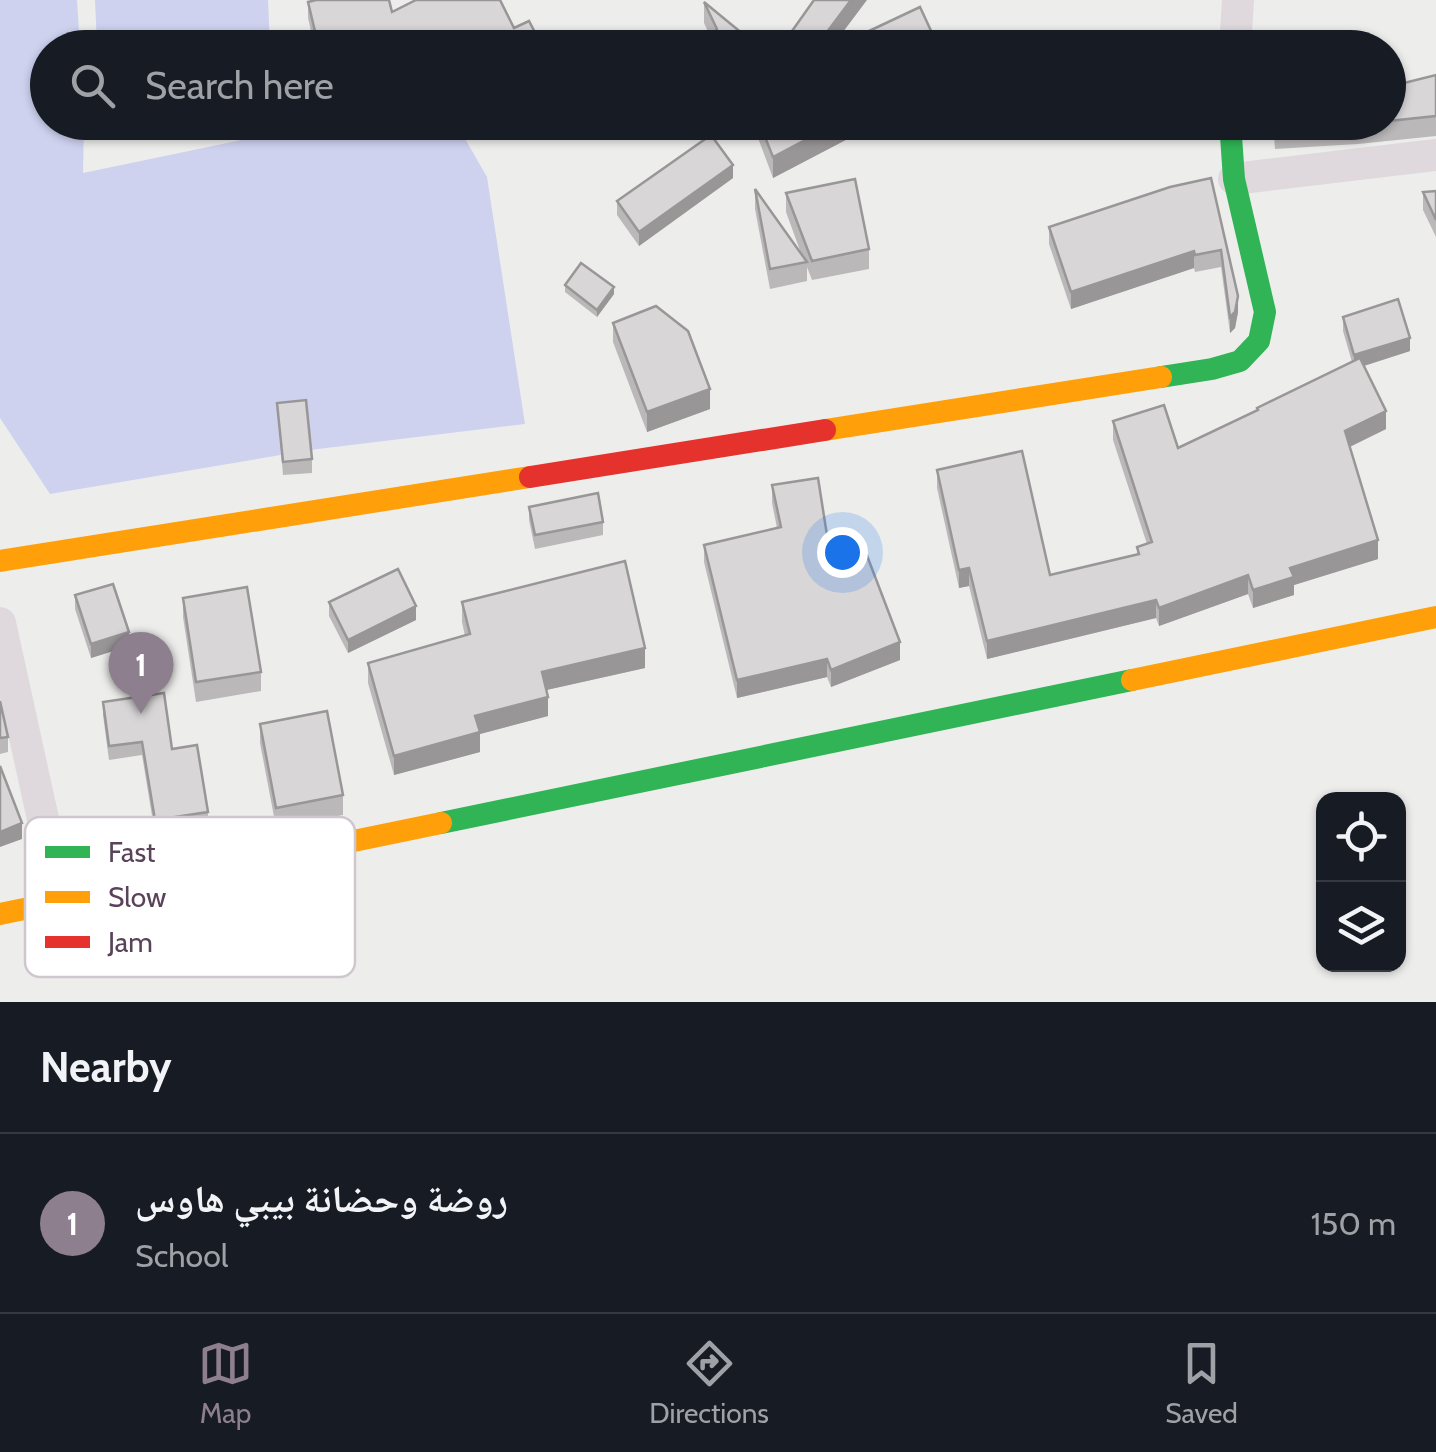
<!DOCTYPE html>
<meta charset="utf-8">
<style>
body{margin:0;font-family:Cabin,"Noto Naskh Arabic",sans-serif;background:#20242c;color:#f1f3f6}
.controls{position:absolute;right:30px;bottom:30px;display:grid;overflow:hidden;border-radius:20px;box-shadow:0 2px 8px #0004}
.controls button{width:90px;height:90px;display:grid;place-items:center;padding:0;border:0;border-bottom:2px solid #363941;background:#171b24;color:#f1f3f6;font:50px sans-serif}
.you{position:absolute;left:842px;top:552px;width:35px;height:35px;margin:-25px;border:8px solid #fff;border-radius:50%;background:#1a73e8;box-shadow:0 0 0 15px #1a73e833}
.badge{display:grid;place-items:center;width:65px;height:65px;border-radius:50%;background:#8d7f8d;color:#fff;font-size:32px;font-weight:700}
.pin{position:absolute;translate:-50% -82px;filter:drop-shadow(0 2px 5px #0008)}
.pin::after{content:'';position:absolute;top:52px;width:35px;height:30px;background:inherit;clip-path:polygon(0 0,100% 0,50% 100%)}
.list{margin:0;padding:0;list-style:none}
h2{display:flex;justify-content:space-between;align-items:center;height:130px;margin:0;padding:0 40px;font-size:42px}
h2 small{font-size:32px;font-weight:400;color:#9ea1a6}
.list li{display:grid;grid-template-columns:65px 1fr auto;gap:30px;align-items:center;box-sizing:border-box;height:180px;padding:0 40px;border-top:2px solid #363941}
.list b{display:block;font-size:38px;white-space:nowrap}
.list p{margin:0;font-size:32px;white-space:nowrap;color:#9ea1a6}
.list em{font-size:32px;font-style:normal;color:#9ea1a6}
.icon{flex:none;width:55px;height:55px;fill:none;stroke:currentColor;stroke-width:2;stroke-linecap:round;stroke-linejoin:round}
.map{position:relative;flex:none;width:1436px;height:1002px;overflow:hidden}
.search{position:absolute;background:#171b24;box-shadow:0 2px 8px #0004;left:30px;right:30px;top:30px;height:110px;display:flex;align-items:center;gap:25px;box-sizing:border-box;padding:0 35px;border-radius:55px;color:#9ea1a6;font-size:38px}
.sheet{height:310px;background:#171b24}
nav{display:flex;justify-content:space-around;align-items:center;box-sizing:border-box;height:140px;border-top:2px solid #363941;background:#171b24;font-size:28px;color:#9ea1a6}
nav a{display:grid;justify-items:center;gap:5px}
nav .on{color:#8d7f8d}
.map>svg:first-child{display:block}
.green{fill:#ced2ef}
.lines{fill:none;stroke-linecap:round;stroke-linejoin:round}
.street{stroke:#dfd9de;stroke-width:32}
.fast{stroke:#30b455;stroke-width:22}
.slow{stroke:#ff9f0a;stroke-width:22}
.jam{stroke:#e5322d;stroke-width:22}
.wall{fill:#bbb8ba}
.shaded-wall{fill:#989697}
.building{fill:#d9d6d8;stroke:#989697;stroke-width:2.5}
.key{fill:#fff;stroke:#cec7ce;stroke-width:2.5}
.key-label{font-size:28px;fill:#5a435a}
</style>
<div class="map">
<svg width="1436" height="1002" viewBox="0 0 1436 1002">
<rect width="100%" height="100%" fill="#edeeec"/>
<g class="green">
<polygon points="0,0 77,0 80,47 48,48 48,122 84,123 83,173 324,123 456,123 487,177 525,424 310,450 50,494 0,418"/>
<polygon points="95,0 268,0 270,47 97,47"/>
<polygon points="274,122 102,133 102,122"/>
</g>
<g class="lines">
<g class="street">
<polyline points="1235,48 1238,0"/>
<polyline points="1234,179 1436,155"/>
<polyline points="0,623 61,901"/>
</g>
<g class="fast">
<polyline points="1161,377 1212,369 1240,361 1259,341 1265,312 1234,179 1230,122"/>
<polyline points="441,823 1132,680"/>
</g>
<g class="slow">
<polyline points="825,430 1161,377"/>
<polyline points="0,561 530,477"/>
<polyline points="1132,680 1436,617"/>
<polyline points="0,914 441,823"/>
</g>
<polyline class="jam" points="530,477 825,430"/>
</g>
<g class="wall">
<polygon points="308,2 514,28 543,48 315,48 308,18"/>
<polygon points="704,2 760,48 710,36 704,23"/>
<polygon points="1436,75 1436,136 1358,144 1275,149 1273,122 1388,122 1388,87"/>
<polygon points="752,122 859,122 859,133 773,178"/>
<polygon points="733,178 639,246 617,215 617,201"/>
<polygon points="1211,178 1238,312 1235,328 1230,333 1221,267 1195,272 1194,268 1071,309 1049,244 1049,227"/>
<polygon points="755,189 802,256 786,212 786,193 869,249 869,269 812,280 807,267 807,281 770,289 755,209"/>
<polygon points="1436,191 1436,237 1423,210 1423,192"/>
<polygon points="565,285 614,294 597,317 565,292"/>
<polygon points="1343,317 1410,351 1364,366 1386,429 1350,447 1378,559 1294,585 1294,595 1253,608 1248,594 1159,626 1156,618 987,659 969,586 959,588 937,488 937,470 1050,575 1137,554 1137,547 1147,544 1113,440 1113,421 1178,448 1257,411 1352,362 1343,331"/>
<polygon points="613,323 710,409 647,432 613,342"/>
<polygon points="277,403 312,459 312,473 283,475"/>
<polygon points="772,485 832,567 900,660 831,687 827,677 737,698 704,562 704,545 777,528 772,503"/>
<polygon points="529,507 603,522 603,535 535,549 529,520"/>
<polygon points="75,595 129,646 91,658 75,609"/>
<polygon points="183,598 261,672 261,691 196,702 183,617"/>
<polygon points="329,602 416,620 348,653 329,616"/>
<polygon points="462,602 645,668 546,690 548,716 480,734 480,752 394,775 368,683 368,663 465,636 462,622"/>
<polygon points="0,701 8,737 8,752 0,754"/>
<polygon points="103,702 172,749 208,812 208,825 155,834 142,755 109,760 103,715"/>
<polygon points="260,724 343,795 343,815 276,827 260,743"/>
</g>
<g class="shaded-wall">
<polygon points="851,0 867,0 831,48 815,48"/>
<polygon points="446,37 446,48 425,48"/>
<polygon points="839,122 859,122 859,133 773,178 773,157"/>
<polygon points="733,165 733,178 639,246 639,232"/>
<polygon points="1194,251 1194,268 1071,309 1071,292"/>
<polygon points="614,287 614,294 597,317 597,310"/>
<polygon points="1238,296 1238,312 1235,328 1230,333 1230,317"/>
<polygon points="1410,338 1410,351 1354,369 1354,355"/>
<polygon points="710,389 710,409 647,432 647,412"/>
<polygon points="1386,411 1386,429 1345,449 1345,431"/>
<polygon points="1378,540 1378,559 1294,585 1294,595 1253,608 1253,590 1290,568"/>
<polygon points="969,568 969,586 959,588 959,570"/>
<polygon points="1248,575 1248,594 1159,626 1159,608"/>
<polygon points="1156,600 1156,618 987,659 987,641"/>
<polygon points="416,606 416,620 348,653 348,640"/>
<polygon points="129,632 129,646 91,658 91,644"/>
<polygon points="900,642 900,660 831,687 831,670"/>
<polygon points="645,648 645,668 542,691 542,672"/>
<polygon points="827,659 827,677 737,698 737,680"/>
<polygon points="548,697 548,716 480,734 480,752 394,775 394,756 475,716"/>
<polygon points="22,823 22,839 0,847 0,832"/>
</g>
<g class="building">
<polygon points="316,0 389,0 392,12 416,0 500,0 514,28 529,21 543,48 452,48 446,37 425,48 319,48 308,2"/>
<polygon points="814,0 851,0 815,48 780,48"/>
<polygon points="704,2 760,48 701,48 717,29"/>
<polygon points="920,7 939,48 833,48"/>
<polygon points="1177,43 1178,48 1159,48"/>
<polygon points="1436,75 1436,116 1388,121 1388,87"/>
<polygon points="759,122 839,122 773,157"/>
<polygon points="1274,122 1376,122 1275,129"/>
<polygon points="711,135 733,165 639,232 617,201"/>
<polygon points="1211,178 1238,296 1235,312 1230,317 1221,250 1195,255 1194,251 1071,292 1049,227 1170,187"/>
<polygon points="855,179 869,249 812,261 786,193"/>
<polygon points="755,189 807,262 770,269"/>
<polygon points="1436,191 1436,220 1423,192"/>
<polygon points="581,263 614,287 597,310 565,285"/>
<polygon points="1398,299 1410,338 1354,355 1343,317"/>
<polygon points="656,306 688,331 710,389 647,412 613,323"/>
<polygon points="1360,358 1386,411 1345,431 1378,540 1290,568 1294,577 1253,590 1248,575 1159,608 1156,600 987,641 969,568 959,570 937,470 1022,451 1050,575 1139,554 1137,547 1152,542 1113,421 1164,405 1178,448 1258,410 1257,408"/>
<polygon points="306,400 312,459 283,462 277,403"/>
<polygon points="818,478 832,567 866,553 900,642 831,670 827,659 737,680 704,545 781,527 772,485"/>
<polygon points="598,493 603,522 535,535 529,507"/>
<polygon points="625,561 645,648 542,672 548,697 475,716 480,732 394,756 368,663 470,634 462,602"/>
<polygon points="398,569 416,606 348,640 329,602"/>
<polygon points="113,584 129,632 91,644 75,595"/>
<polygon points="247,587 261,672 196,682 183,598"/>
<polygon points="164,693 172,749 197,745 208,812 155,820 142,742 109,746 103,702"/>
<polygon points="0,701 8,737 0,738"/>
<polygon points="327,711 343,795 276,808 260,724"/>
<polygon points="0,766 22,823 0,832"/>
</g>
<rect x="25" y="817" width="330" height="160" rx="15" class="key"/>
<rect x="45" y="846" width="45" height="12" fill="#30b455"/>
<rect x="45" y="891" width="45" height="12" fill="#ff9f0a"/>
<rect x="45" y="936" width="45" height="12" fill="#e5322d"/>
<g class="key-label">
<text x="108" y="862">Fast</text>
<text x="108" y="907">Slow</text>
<text x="108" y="952">Jam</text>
</g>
</svg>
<div class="controls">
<button><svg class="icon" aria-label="locate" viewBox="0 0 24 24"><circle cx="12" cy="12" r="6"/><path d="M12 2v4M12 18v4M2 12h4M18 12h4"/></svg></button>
<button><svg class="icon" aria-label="layers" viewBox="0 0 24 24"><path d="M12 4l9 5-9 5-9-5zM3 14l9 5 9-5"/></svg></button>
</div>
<div class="you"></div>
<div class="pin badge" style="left:141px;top:714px">1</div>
<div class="search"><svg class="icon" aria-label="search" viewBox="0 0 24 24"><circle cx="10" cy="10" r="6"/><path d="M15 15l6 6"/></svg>Search here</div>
</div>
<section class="sheet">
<h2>Nearby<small></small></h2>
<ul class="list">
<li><span class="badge">1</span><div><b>روضة وحضانة بيبي هاوس</b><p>School</p></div><em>150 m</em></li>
</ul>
</section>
<nav>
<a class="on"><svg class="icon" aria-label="map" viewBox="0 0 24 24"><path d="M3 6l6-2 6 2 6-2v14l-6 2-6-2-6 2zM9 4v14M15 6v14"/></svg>Map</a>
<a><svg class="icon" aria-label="directions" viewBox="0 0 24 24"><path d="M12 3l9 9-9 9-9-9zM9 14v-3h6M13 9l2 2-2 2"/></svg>Directions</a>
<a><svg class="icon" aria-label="saved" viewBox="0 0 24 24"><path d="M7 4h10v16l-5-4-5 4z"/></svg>Saved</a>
</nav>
